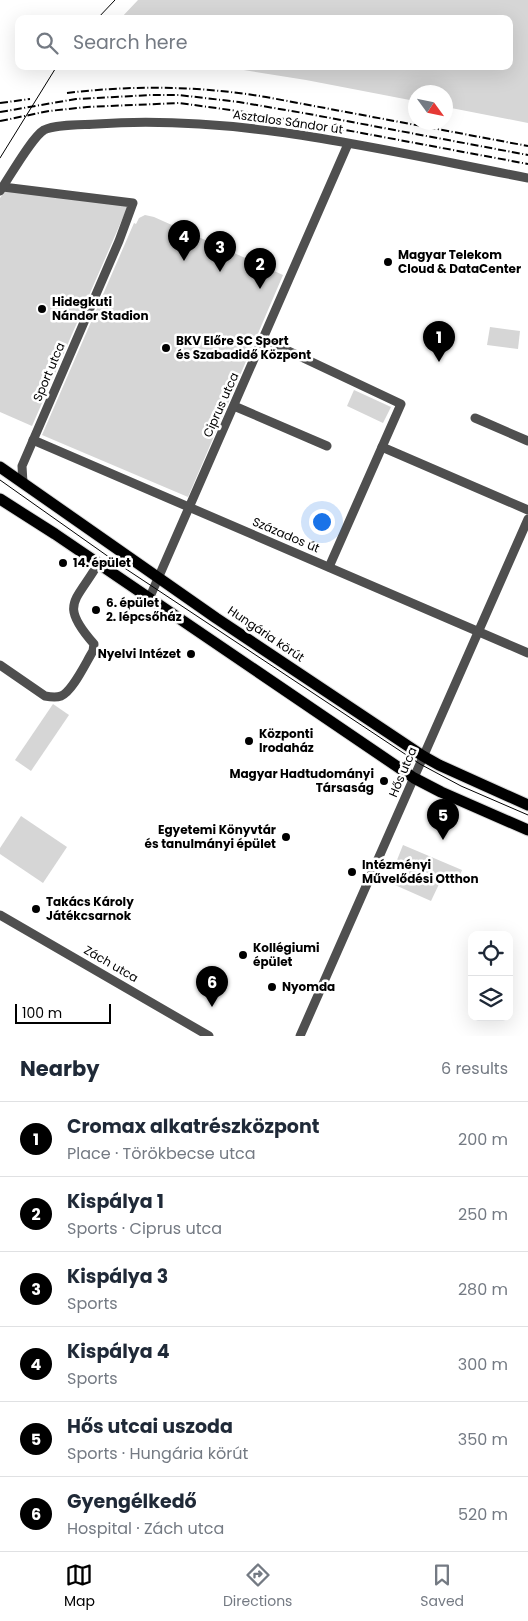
<!DOCTYPE html>
<meta charset="utf-8">
<style>
body{margin:0;font-family:Poppins,sans-serif;background:#f2f2f3;color:#1f2937}
.controls{position:absolute;right:15px;bottom:15px;display:grid;overflow:hidden;border-radius:10px;box-shadow:0 5px 20px #0002}
.controls button{width:45px;height:45px;display:grid;place-items:center;padding:0;border:0;border-bottom:1px solid #e0e1e3;background:#fff;color:#1f2937;font:25px sans-serif}
.compass{position:absolute;left:408px;top:85px;width:45px;height:45px;border-radius:50%;background:#fff;box-shadow:0 5px 20px #0002;rotate:123deg}
.scale{position:absolute;left:15px;bottom:12px;width:96px;box-sizing:border-box;padding-left:5px;border:2px solid #000;border-top:0;font-size:14px;line-height:18px;white-space:nowrap;color:#000;-webkit-text-stroke:4px #fff;paint-order:stroke}
.you{position:absolute;left:321px;top:521px;width:18px;height:18px;margin:-12px;border:4px solid #fff;border-radius:50%;background:#1a73e8;box-shadow:0 0 0 8px #1a73e833}
.badge{display:grid;place-items:center;width:32px;height:32px;border-radius:50%;background:#000;color:#fff;font-size:16px;font-weight:700}
.pin{position:absolute;translate:-50% -41px;filter:drop-shadow(0 1px 2px #0008)}
.pin::after{content:'';position:absolute;top:26px;width:18px;height:15px;background:inherit;clip-path:polygon(0 0,100% 0,50% 100%)}
.list{margin:0;padding:0;list-style:none}
h2{display:flex;justify-content:space-between;align-items:center;height:65px;margin:0;padding:0 20px;font-size:21px}
h2 small{font-size:16px;font-weight:400;color:#747a83}
.list li{display:grid;grid-template-columns:32px 1fr auto;gap:15px;align-items:center;box-sizing:border-box;height:75px;padding:0 20px;border-top:1px solid #e0e1e3}
.list b{display:block;font-size:19px;white-space:nowrap}
.list p{margin:0;font-size:16px;white-space:nowrap;color:#747a83}
.list em{font-size:16px;font-style:normal;color:#747a83}
.icon{flex:none;width:28px;height:28px;fill:none;stroke:currentColor;stroke-width:2;stroke-linecap:round;stroke-linejoin:round}
.map{position:relative;flex:none;width:528px;height:1036px;overflow:hidden}
.search{position:absolute;background:#fff;box-shadow:0 5px 20px #0002;left:15px;right:15px;top:15px;height:55px;display:flex;align-items:center;gap:12px;box-sizing:border-box;padding:0 18px;border-radius:10px;color:#747a83;font-size:19px}
.sheet{height:515px;background:#fff}
nav{display:flex;justify-content:space-around;align-items:center;box-sizing:border-box;height:70px;border-top:1px solid #e0e1e3;background:#fff;font-size:14px;color:#747a83}
nav a{display:grid;justify-items:center;gap:2px}
nav .on{color:#000}
.map>svg:first-child{display:block}
.green{fill:#d6d6d6}
.lines{fill:none;stroke-linecap:round;stroke-linejoin:round}
.major-casing{stroke:#dbdbdb;stroke-width:13}
.minor{stroke:#4f4f4f;stroke-width:9}
.major{stroke:#000;stroke-width:11}
.tram{stroke:#000;stroke-width:1}
.rail{stroke:#000;stroke-width:2;stroke-dasharray:8 2.5 1 2.5;stroke-linecap:butt}
.poi-dot{fill:#000;stroke:#fff;stroke-width:2}
.labels{text-anchor:middle;stroke-width:5;stroke-linejoin:round;paint-order:stroke}
.street-label{font-size:12px;fill:#000;stroke:#fff}
.poi-label{font-size:12px;font-weight:bold;fill:#000;stroke:#fff;text-anchor:start}
</style>
<div class="map">
<svg width="528" height="1036" viewBox="0 0 528 1036">
<rect width="100%" height="100%" fill="#fff"/>
<g class="green">
<polygon points="138,0 528,0 528,123 446,107 446,92 416,92 415,101 306,80 219,66 509,66 509,19 120,19"/>
<polygon points="5,191 128,206 32,426 0,412 0,198"/>
<polygon points="145,215 154,217 283,275 188,497 42,435 134,223 136,224 139,218"/>
<polygon points="490,327 520,331 518,349 487,345"/>
<polygon points="354,390 391,407 383,423 347,406"/>
<polygon points="53,704 69,715 31,771 15,760"/>
<polygon points="21,816 67,847 43,883 0,854 0,848"/>
<polygon points="403,845 462,870 456,885 397,860"/>
<polygon points="403,866 440,882 431,901 395,885"/>
</g>
<g class="lines">
<defs>
<g id="major">
<polyline points="0,467 216,618 423,756 439,765 528,805"/>
<polyline points="0,499 55,534 414,778 441,792 528,830"/>
</g>
</defs>
<use href="#major" class="major-casing"/>
<g class="minor">
<polyline points="3,187 133,203 119,241 22,466 23,483"/>
<path d="M 0,191 C 9,178 32,137 44,130 C 56,124 83,125 97,124 C 242,114 386,151 528,178"/>
<polyline points="263,339 401,404 329,567"/>
<polyline points="234,406 327,446"/>
<polyline points="475,418 528,441"/>
<polyline points="33,440 528,653"/>
<polyline points="382,447 528,510"/>
<polyline points="149,599 348,144"/>
<path d="M 0,665 L 45,696 C 50,697 56,698 61,696 C 73,691 86,662 93,651 L 94,644 C 59,604 75,603 98,564"/>
<polyline points="0,915 209,1036"/>
<polyline points="300,1036 528,519"/>
</g>
<use href="#major" class="major"/>
<g class="tram">
<polyline points="97,19 115,0"/>
<polyline points="0,158 57,66"/>
<polyline points="0,480 123,567 420,764 461,786 528,815"/>
</g>
<g class="rail">
<path d="M 67,93 C 133,85 200,86 266,97 L 528,146"/>
<polyline points="0,103 30,99"/>
<polyline points="0,112 76,99 151,95 179,95 239,102 309,114 528,155"/>
<polyline points="0,121 49,111 87,107 179,103 238,111 308,123 528,164"/>
</g>
</g>
<g class="poi-dot">
<circle cx="388" cy="262" r="5"/>
<circle cx="42" cy="309" r="5"/>
<circle cx="166" cy="348" r="5"/>
<circle cx="63" cy="563" r="5"/>
<circle cx="96" cy="610" r="5"/>
<circle cx="191" cy="654" r="5"/>
<circle cx="249" cy="741" r="5"/>
<circle cx="384" cy="781" r="5"/>
<circle cx="286" cy="837" r="5"/>
<circle cx="352" cy="872" r="5"/>
<circle cx="36" cy="909" r="5"/>
<circle cx="243" cy="955" r="5"/>
<circle cx="272" cy="987" r="5"/>
</g>
<g class="labels">
<g class="street-label">
<text transform="translate(288 122) rotate(8)" y="4">Asztalos Sándor út</text>
<text transform="translate(49 372) rotate(-67)" y="4">Sport utca</text>
<text transform="translate(221 405) rotate(-66)" y="4">Ciprus utca</text>
<text transform="translate(286 535) rotate(23)" y="4">Százados út</text>
<text transform="translate(266 634) rotate(34)" y="4">Hungária körút</text>
<text transform="translate(403 772) rotate(-67)" y="4">Hős utca</text>
<text transform="translate(111 964) rotate(30)" y="4">Zách utca</text>
</g>
<g class="poi-label">
<text x="398" y="259">Magyar Telekom<tspan x="398" dy="14">Cloud &amp; DataCenter</tspan></text>
<text x="52" y="306">Hidegkuti<tspan x="52" dy="14">Nándor Stadion</tspan></text>
<text x="176" y="345">BKV Előre SC Sport<tspan x="176" dy="14">és Szabadidő Központ</tspan></text>
<text x="73" y="567">14. épület</text>
<text x="106" y="607">6. épület<tspan x="106" dy="14">2. lépcsőház</tspan></text>
<text x="181" y="658" text-anchor="end">Nyelvi Intézet</text>
<text x="259" y="738">Központi<tspan x="259" dy="14">Irodaház</tspan></text>
<text x="374" y="778" text-anchor="end">Magyar Hadtudományi<tspan x="374" dy="14">Társaság</tspan></text>
<text x="276" y="834" text-anchor="end">Egyetemi Könyvtár<tspan x="276" dy="14">és tanulmányi épület</tspan></text>
<text x="362" y="869">Intézményi<tspan x="362" dy="14">Művelődési Otthon</tspan></text>
<text x="46" y="906">Takács Károly<tspan x="46" dy="14">Játékcsarnok</tspan></text>
<text x="253" y="952">Kollégiumi<tspan x="253" dy="14">épület</tspan></text>
<text x="282" y="991">Nyomda</text>
</g>
</g>
</svg>
<div class="controls">
<button><svg class="icon" aria-label="locate" viewBox="0 0 24 24"><circle cx="12" cy="12" r="6"/><path d="M12 2v4M12 18v4M2 12h4M18 12h4"/></svg></button>
<button><svg class="icon" aria-label="layers" viewBox="0 0 24 24"><path d="M12 4l9 5-9 5-9-5zM3 14l9 5 9-5"/></svg></button>
</div>
<svg class="compass" viewBox="-18 -18 36 36"><path d="M0-13l5 13h-10z" fill="#e53935"/><path d="M0 13l5-13h-10z" fill="#747a83"/></svg>
<div class="scale">100 m</div>
<div class="you"></div>
<div class="pin badge" style="left:439px;top:362px">1</div>
<div class="pin badge" style="left:260px;top:289px">2</div>
<div class="pin badge" style="left:220px;top:272px">3</div>
<div class="pin badge" style="left:184px;top:261px">4</div>
<div class="pin badge" style="left:443px;top:840px">5</div>
<div class="pin badge" style="left:212px;top:1007px">6</div>
<div class="search"><svg class="icon" aria-label="search" viewBox="0 0 24 24"><circle cx="10" cy="10" r="6"/><path d="M15 15l6 6"/></svg>Search here</div>
</div>
<section class="sheet">
<h2>Nearby<small>6 results</small></h2>
<ul class="list">
<li><span class="badge">1</span><div><b>Cromax alkatrészközpont</b><p>Place · Törökbecse utca</p></div><em>200 m</em></li>
<li><span class="badge">2</span><div><b>Kispálya 1</b><p>Sports · Ciprus utca</p></div><em>250 m</em></li>
<li><span class="badge">3</span><div><b>Kispálya 3</b><p>Sports</p></div><em>280 m</em></li>
<li><span class="badge">4</span><div><b>Kispálya 4</b><p>Sports</p></div><em>300 m</em></li>
<li><span class="badge">5</span><div><b>Hős utcai uszoda</b><p>Sports · Hungária körút</p></div><em>350 m</em></li>
<li><span class="badge">6</span><div><b>Gyengélkedő</b><p>Hospital · Zách utca</p></div><em>520 m</em></li>
</ul>
</section>
<nav>
<a class="on"><svg class="icon" aria-label="map" viewBox="0 0 24 24"><path d="M3 6l6-2 6 2 6-2v14l-6 2-6-2-6 2zM9 4v14M15 6v14"/></svg>Map</a>
<a><svg class="icon" aria-label="directions" viewBox="0 0 24 24"><path d="M12 3l9 9-9 9-9-9zM9 14v-3h6M13 9l2 2-2 2"/></svg>Directions</a>
<a><svg class="icon" aria-label="saved" viewBox="0 0 24 24"><path d="M7 4h10v16l-5-4-5 4z"/></svg>Saved</a>
</nav>
